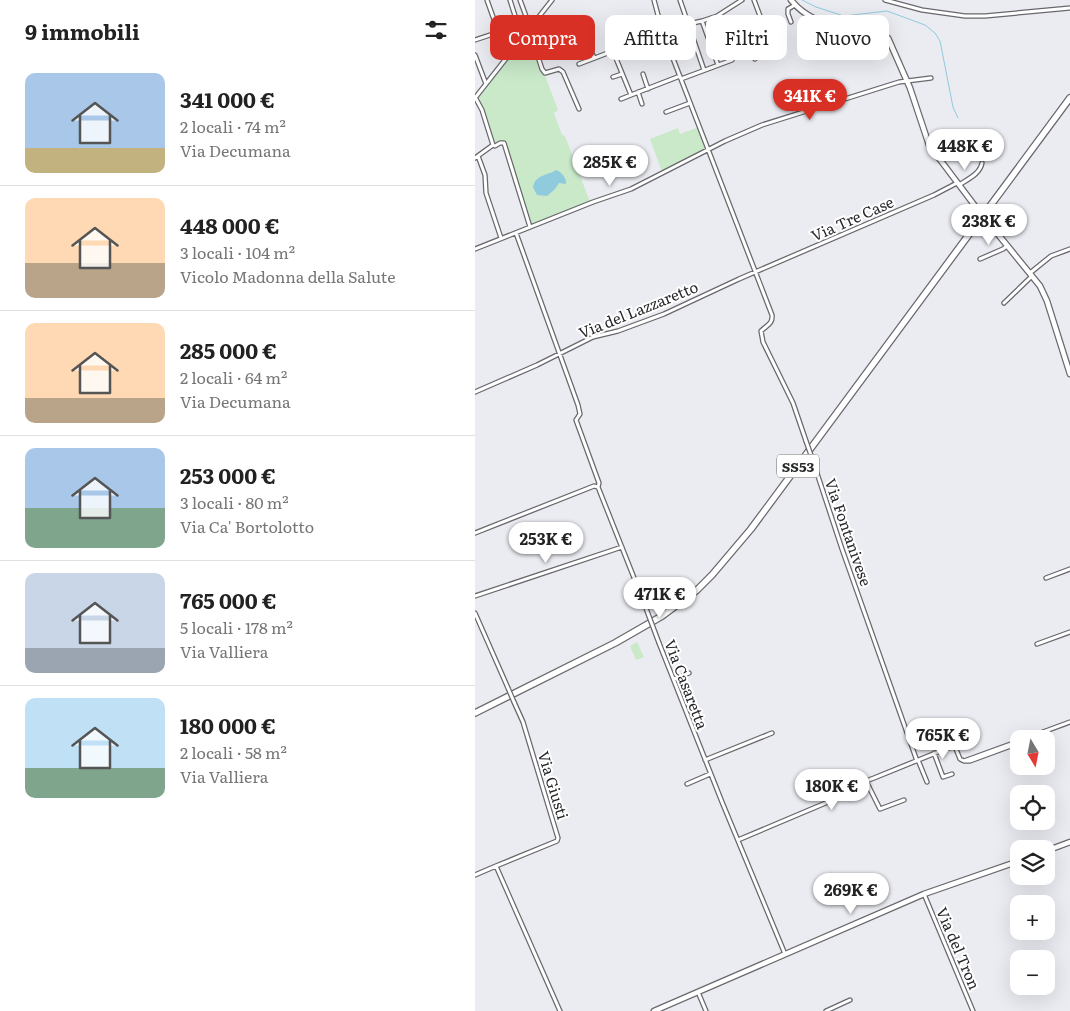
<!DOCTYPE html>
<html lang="it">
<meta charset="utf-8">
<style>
body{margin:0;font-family:Literata,serif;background:#f6f6f6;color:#222;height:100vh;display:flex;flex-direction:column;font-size:19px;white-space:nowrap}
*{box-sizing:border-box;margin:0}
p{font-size:16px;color:#767676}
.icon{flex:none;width:28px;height:28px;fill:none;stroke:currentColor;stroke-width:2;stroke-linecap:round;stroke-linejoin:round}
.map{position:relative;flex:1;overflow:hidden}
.drawer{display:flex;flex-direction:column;background:#fff;width:475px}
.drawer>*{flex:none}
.guide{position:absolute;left:15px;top:15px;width:475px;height:45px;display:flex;gap:10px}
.needle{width:32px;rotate:170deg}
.controls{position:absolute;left:535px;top:730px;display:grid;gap:10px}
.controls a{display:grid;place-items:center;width:45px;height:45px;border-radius:10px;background:#fff;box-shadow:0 5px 20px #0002;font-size:25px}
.price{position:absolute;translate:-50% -42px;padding:0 11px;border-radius:18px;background:#fff;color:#222;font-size:16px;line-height:32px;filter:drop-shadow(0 1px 2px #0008)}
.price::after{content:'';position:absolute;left:50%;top:30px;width:15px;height:11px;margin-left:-8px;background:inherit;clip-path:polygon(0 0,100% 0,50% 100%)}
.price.selected{background:#d93025;color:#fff}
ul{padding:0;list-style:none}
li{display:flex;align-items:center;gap:15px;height:125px;padding:0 25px}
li+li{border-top:1px solid #e0e0e0}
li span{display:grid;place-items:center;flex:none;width:140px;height:100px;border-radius:10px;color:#555}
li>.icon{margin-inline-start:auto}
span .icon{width:60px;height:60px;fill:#fffc;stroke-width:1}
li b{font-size:21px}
h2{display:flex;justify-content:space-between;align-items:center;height:60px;padding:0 25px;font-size:21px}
.chip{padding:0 18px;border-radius:10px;background:#fff;box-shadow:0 5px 20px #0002;font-size:18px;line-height:45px}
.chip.selected{background:#d93025;color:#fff}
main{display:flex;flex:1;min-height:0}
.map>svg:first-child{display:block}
.green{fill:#c9e9c9}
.water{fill:#90cadd}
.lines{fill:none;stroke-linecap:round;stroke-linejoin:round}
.stream{stroke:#90cadd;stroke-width:1}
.minor-casing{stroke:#68686d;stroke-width:5.5}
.major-casing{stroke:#68686d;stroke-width:7}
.highway-casing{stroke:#68686d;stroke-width:8}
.minor{stroke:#fff;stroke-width:3}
.major{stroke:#fff;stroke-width:4.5}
.highway{stroke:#fff;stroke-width:5.5}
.minor-bridge-casing{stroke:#68686d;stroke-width:5.5;stroke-linecap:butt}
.major-bridge-casing{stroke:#68686d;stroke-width:7;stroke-linecap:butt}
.minor-bridge{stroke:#fff;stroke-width:3}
.major-bridge{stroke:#fff;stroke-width:4.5}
.labels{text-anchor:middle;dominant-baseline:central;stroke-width:4;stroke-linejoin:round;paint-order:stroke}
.shield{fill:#fff;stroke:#68686a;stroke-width:1}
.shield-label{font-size:14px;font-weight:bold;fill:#27282a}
.street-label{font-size:15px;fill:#27282a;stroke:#fff}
</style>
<main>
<section class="drawer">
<h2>9 immobili<svg class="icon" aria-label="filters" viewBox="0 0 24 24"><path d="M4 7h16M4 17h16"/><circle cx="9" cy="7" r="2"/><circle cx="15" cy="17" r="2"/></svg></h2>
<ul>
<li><span style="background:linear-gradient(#a9c7e8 75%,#c2b280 0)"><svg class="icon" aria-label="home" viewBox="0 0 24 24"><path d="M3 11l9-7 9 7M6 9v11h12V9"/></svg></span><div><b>341 000 €</b><p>2 locali · 74 m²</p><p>Via Decumana</p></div></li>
<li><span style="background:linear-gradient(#ffd9b3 65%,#b9a48a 0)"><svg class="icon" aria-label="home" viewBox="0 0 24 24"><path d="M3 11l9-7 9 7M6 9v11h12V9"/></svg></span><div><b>448 000 €</b><p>3 locali · 104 m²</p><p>Vicolo Madonna della Salute</p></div></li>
<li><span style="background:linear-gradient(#ffd9b3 75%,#b9a48a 0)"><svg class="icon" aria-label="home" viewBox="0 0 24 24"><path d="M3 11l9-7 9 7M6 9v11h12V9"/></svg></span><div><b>285 000 €</b><p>2 locali · 64 m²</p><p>Via Decumana</p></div></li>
<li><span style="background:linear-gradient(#a9c7e8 60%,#7fa58c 0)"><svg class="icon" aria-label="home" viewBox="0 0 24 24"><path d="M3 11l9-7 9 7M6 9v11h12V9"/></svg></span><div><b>253 000 €</b><p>3 locali · 80 m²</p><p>Via Ca' Bortolotto</p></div></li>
<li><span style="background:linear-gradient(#c9d6e8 75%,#9aa5b1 0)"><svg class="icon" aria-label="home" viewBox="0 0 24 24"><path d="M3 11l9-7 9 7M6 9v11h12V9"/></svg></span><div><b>765 000 €</b><p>5 locali · 178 m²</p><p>Via Valliera</p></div></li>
<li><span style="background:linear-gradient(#bfe0f5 70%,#7fa58c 0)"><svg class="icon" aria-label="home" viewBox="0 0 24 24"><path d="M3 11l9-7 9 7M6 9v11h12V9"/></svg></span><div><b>180 000 €</b><p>2 locali · 58 m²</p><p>Via Valliera</p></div></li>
</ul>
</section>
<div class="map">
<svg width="595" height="1011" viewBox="0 0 595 1011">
<rect width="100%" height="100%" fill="#ebecf2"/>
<!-- green -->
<path class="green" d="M 54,33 L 83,110 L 79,113 L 87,135 L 90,136 L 115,202 L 56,225 L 31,145 L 28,140 L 19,143 L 4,98 Z
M 224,127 L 232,148 L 231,150 L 187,172 L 175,139 L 203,128 L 205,134 Z
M 162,642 L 169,657 L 161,660 L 155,646 Z"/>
<!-- water -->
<path class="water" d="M 81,170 C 87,172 92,179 91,184 L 84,183 L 80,189 L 72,196 L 62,195 L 58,187 C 61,174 72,176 81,170 Z"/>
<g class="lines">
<!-- stream -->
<path class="stream" d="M 327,0 L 341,7 L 369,16 L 412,11 L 450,25 L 460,33 L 465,41 L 478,107 L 483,118"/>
<defs>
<path id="minor" d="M 12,0 L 32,56
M 35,0 L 42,22
M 45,0 L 55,27
M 179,0 L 187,30 L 297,315 C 298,324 292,325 286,331 L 288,342 L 318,403 L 331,441
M 205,0 L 229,70
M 279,0 L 299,53
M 410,0 L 447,10 L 490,16 L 510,16 L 595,8
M 227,21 L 243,65
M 316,22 L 313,14 L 313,9 L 320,5
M 54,29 L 67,69 L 70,73 L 84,69 L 88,72 L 104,109
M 109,32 L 119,58
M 0,40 L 24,32
M 161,41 L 177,35 L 182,31 L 227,21 L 242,16 L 267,0
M 138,51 L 149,46
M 0,55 L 11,84
M 280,59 L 269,28 L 287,20
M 104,64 L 138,51 L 156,95 L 205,76
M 168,74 L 173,89
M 138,77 L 147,74
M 206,79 L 257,60 L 242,16
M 163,92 L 167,104
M 0,97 L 7,110 L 18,145 L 20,146 L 25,143 L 29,143 L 55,227
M 0,98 L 77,0
M 146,99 L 156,95
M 191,112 L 215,103
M 3,156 L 10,175 L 11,193 L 26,238
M 0,158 L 18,145
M 484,185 C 493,179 505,174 507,163
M 41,233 L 103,405 L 105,414 L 101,420 L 124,483 L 123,487
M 0,249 L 118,202 L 156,189 L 250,141 L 287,125 L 424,82 L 456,78
M 505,259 L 528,249 L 532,246
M 555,273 L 576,256 L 595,249
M 529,303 L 557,276
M 0,392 L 62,365 L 118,337 L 143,331 L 189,314 L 264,279 L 459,195 L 482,183
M 337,458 L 367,549 L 442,761
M 0,533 L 119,486 L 123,487 L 169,603
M 571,578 L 595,569
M 0,596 L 147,547
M 0,613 L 33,688
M 184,643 L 247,802 L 310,954
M 562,644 L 595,632
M 199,679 L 214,673
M 39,702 L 48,722 L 83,838 L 82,841 L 21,866 L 85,1011
M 549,739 L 595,722
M 459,753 L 468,777 L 477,774
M 230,760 L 297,733
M 443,760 L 452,782
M 489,761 L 544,741
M 490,761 L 495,761 L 544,743
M 391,781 L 405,809 L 429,800
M 212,784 L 235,774
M 263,840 L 379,791 L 391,781 L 399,778 L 473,748 L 478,747 L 481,749 L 485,759 L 489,761
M 0,875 L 21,866
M 449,894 L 498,1011
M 223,992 L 231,1011
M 351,1011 L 375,1000"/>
<path id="major" d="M 316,0 C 329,17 354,27 375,29 C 388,31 402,30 413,38 L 435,88 L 454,145 L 503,210
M 513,222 L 565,286 L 572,301 L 595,374
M 571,851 L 595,842
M 179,1011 L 449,894 L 544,861"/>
<path id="highway" d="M 0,713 L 140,643 L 187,616 L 222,590 L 237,575 L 276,529 L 595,98"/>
</defs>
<!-- minor casing -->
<use href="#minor" class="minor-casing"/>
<!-- major casing -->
<use href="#major" class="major-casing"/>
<!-- highway casing -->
<use href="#highway" class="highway-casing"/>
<!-- minor -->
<use href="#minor" class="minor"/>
<!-- major -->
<use href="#major" class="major"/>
<!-- highway -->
<use href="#highway" class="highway"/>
<defs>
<path id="minor-bridge" d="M 331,441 L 337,458
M 169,603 L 184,643
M 33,688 L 39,702"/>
<path id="major-bridge" d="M 503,210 L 513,222"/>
</defs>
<!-- minor-bridge casing -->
<use href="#minor-bridge" class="minor-bridge-casing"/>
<!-- major-bridge casing -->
<use href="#major-bridge" class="major-bridge-casing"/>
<!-- minor-bridge -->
<use href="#minor-bridge" class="minor-bridge"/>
<!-- major-bridge -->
<use href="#major-bridge" class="major-bridge"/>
</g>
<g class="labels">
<!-- shield labels -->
<rect class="shield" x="302" y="454.5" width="42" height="23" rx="4"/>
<g class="shield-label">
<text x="323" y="466">SS53</text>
</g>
<!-- street labels -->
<g class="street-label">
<text transform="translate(377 218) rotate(-24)">Via Tre Case</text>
<text transform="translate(163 309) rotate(-22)">Via del Lazzaretto</text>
<text transform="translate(374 532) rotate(71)">Via Fontanivese</text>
<text transform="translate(212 684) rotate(69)">Via Casaretta</text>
<text transform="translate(79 785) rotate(73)">Via Giusti</text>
<text transform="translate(484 948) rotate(67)">Via del Tron</text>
</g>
</g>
</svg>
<div class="controls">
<a><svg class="needle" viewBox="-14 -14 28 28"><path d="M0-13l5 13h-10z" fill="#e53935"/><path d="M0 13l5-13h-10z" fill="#767676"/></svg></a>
<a><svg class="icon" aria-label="locate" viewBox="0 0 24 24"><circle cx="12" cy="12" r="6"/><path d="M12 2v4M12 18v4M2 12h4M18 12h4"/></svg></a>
<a><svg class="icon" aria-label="layers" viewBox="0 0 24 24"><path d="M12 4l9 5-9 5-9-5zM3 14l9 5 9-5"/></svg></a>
<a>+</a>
<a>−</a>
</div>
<b class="price selected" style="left:335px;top:121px">341K €</b>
<b class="price" style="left:490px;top:171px">448K €</b>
<b class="price" style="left:135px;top:187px">285K €</b>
<b class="price" style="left:514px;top:246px">238K €</b>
<b class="price" style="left:71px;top:564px">253K €</b>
<b class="price" style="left:185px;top:619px">471K €</b>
<b class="price" style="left:468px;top:760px">765K €</b>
<b class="price" style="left:357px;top:811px">180K €</b>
<b class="price" style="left:376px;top:915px">269K €</b>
<div class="guide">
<a class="chip selected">Compra</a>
<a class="chip">Affitta</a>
<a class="chip">Filtri</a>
<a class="chip">Nuovo</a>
</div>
</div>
</main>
